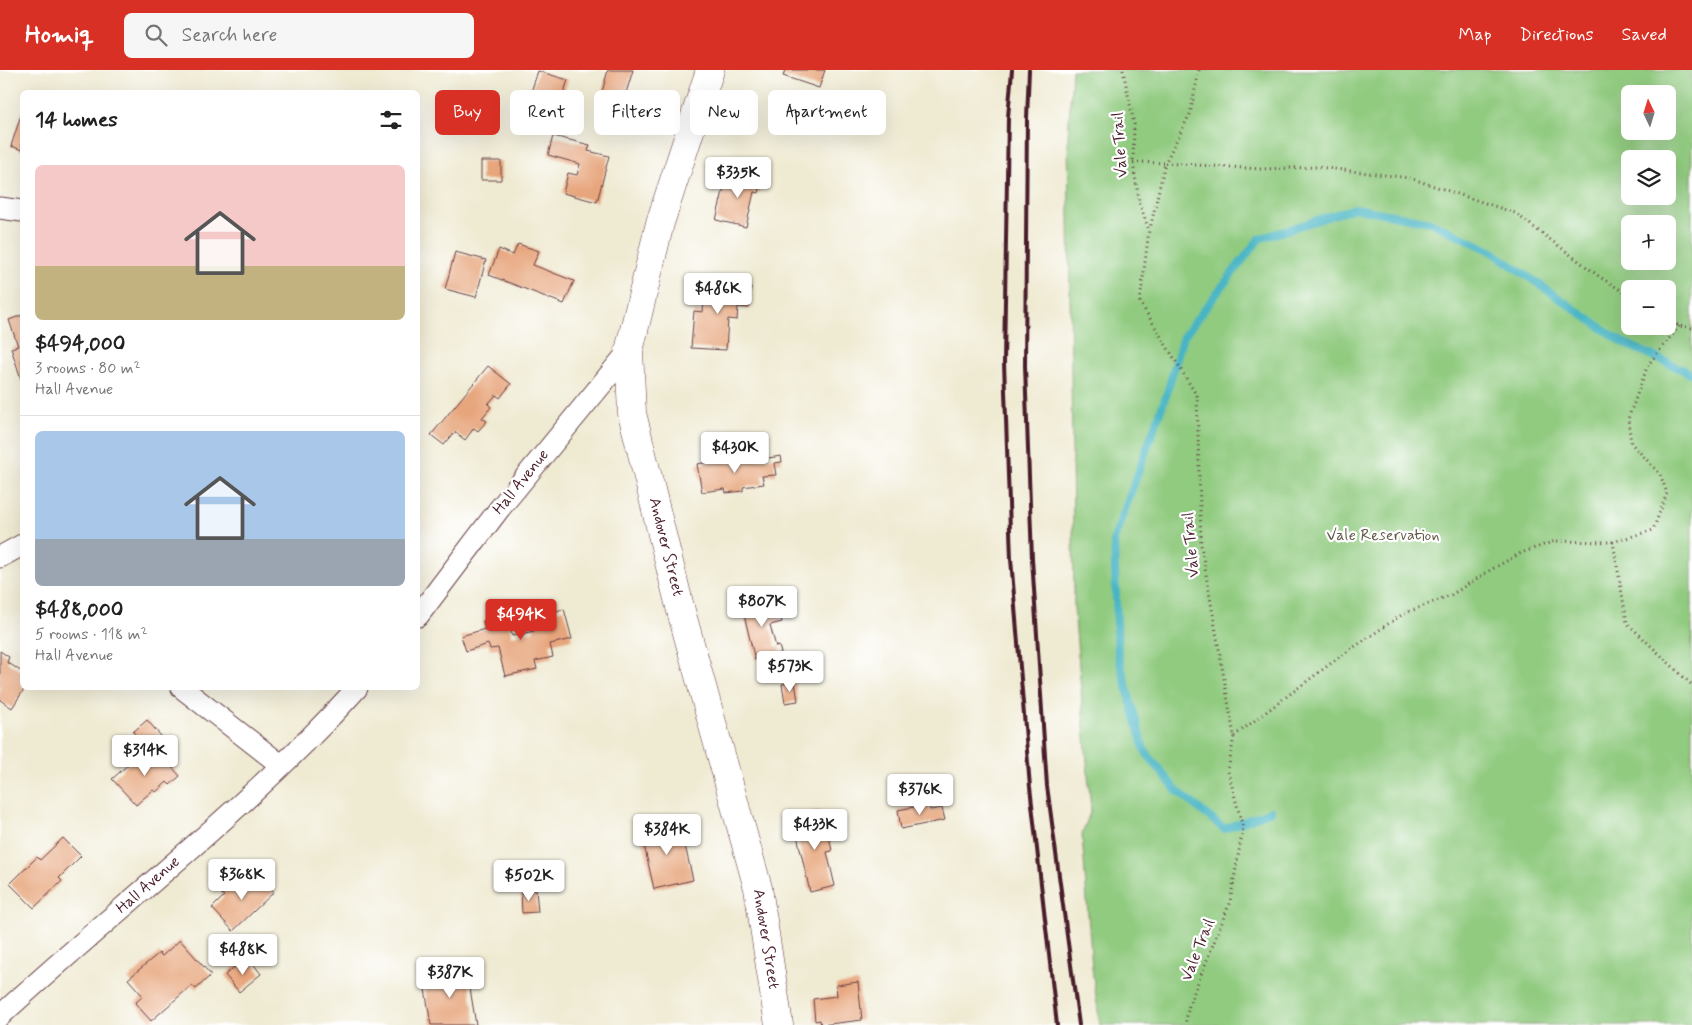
<!DOCTYPE html>
<meta charset="utf-8">
<style>
body{margin:0;font-family:Mynerve,sans-serif;background:#f6f6f6;color:#222;height:100vh;display:flex;flex-direction:column;font-size:19px;white-space:nowrap}
*{box-sizing:border-box;margin:0}
p{font-size:16px;color:#767676}
.icon{flex:none;width:28px;height:28px;fill:none;stroke:currentColor;stroke-width:2;stroke-linecap:round;stroke-linejoin:round}
.map{position:relative;flex:1;overflow:hidden}
.panel{position:absolute;left:20px;top:20px;width:400px;height:600px;display:flex;flex-direction:column;background:#fff;border-radius:8px;box-shadow:0 5px 20px #0002}
.panel>*{flex:none}
.top-card{position:absolute;left:435px;top:20px;width:475px;height:45px;display:flex;gap:10px}
.needle{width:32px;rotate:356deg}
.controls{position:absolute;left:1621px;top:15px;display:grid;gap:10px}
.controls a{display:grid;place-items:center;width:55px;height:55px;border-radius:8px;background:#fff;box-shadow:0 5px 20px #0002;font-size:25px}
.price{position:absolute;translate:-50% -42px;padding:0 11px;border-radius:5px;background:#fff;color:#222;font-size:16px;line-height:32px;filter:drop-shadow(0 1px 2px #0008)}
.price::after{content:'';position:absolute;left:50%;top:30px;width:15px;height:11px;margin-left:-8px;background:inherit;clip-path:polygon(0 0,100% 0,50% 100%)}
.price.current{background:#d93025;color:#fff}
ul{padding:0;list-style:none}
li{display:grid;align-content:center;gap:10px;height:265px;padding:0 15px}
li+li{border-top:1px solid #e0e0e0}
li span{display:grid;place-items:center;height:155px;border-radius:8px;color:#555}
li>.icon{margin-inline-start:auto}
span .icon{width:90px;height:90px;fill:#fffc;stroke-width:1}
li b{font-size:21px}
h2{display:flex;justify-content:space-between;align-items:center;height:60px;padding:0 15px;font-size:21px}
.pill{padding:0 18px;border-radius:8px;background:#fff;box-shadow:0 5px 20px #0002;font-size:18px;line-height:45px}
.pill.current{background:#d93025;color:#fff}
header{display:flex;align-items:center;gap:30px;box-sizing:border-box;height:70px;padding:0 25px;background:#d93025;color:#fff}
header strong{font-size:24px}
nav{display:flex;gap:28px;margin-inline-start:auto;font-size:18px}
.search{width:350px;height:45px;background:#f6f6f6;display:flex;align-items:center;gap:12px;box-sizing:border-box;padding:0 18px;border-radius:8px;color:#767676;font-size:19px}
.map>svg:first-child{display:block}
.green{fill:#91cb80;stroke:#6e7556;fill-rule:evenodd}
.lines{fill:none;stroke-linecap:round;stroke-linejoin:round}
.stream{stroke:#48b5c4;stroke-width:8}
.building{fill:#e7a57b}
.street-casing{stroke:#633d44;stroke-width:23}
.secondary-casing{stroke:#633d44;stroke-width:29}
.path{stroke:#633d44;stroke-width:3;stroke-dasharray:1 4;stroke-linecap:butt}
.street{stroke:#fff;stroke-width:21}
.secondary{stroke:#fff;stroke-width:28}
.rail{stroke:#4a1f2b;stroke-width:4}
.labels{text-anchor:middle;dominant-baseline:central;stroke-width:4.5;stroke-linejoin:round;paint-order:stroke}
.street-label{font-size:16px;fill:#4a1f2b;stroke:#fff}
.park-label{font-size:16px;fill:#635b49;stroke:#fff}
</style>
<header>
<strong>Homiq</strong>
<div class="search"><svg class="icon" aria-label="search" viewBox="0 0 24 24"><circle cx="10" cy="10" r="6"/><path d="M15 15l6 6"/></svg>Search here</div>
<nav><a>Map</a><a>Directions</a><a>Saved</a></nav>
</header>
<div class="map">
<svg width="1692" height="955" viewBox="0 0 1692 955">
<rect width="100%" height="100%" fill="#fff"/>
<filter id="ink" filterUnits="userSpaceOnUse"><feTurbulence type="fractalNoise" baseFrequency=".02" numOctaves="2"/><feDisplacementMap in="SourceGraphic" scale="10" xChannelSelector="R" yChannelSelector="G"/><feConvolveMatrix kernelMatrix="1 2 1 2 8 2 1 2 1" color-interpolation-filters="sRGB"/></filter>
<filter id="wash" filterUnits="userSpaceOnUse"><feTurbulence type="fractalNoise" baseFrequency=".0096" numOctaves="4" result="noise"/><feDisplacementMap in="SourceGraphic" scale="20" xChannelSelector="R" yChannelSelector="G"/><feGaussianBlur stdDeviation="1.12" result="paint"/><feColorMatrix in="noise" values="0 0 0 0 0 0 0 0 0 0 0 0 0 0 0 0 0 1.4 0 .05"/><feComposite in="paint" operator="in"/></filter>
<g filter="url(#wash)">
<rect width="100%" height="100%" fill="#efead2"/>
<!-- green -->
<path class="green" d="M 1072,0 L 1692,0 L 1692,955 L 1100,955 L 1092,898 L 1082,764 L 1091,740 L 1074,537 L 1068,67 ZM 1630,24 L 1668,24 L 1668,61 L 1630,61 ZM 1630,89 L 1668,89 L 1668,126 L 1630,126 ZM 1630,154 L 1668,154 L 1668,191 L 1630,191 ZM 1630,219 L 1668,219 L 1668,256 L 1630,256 Z"/>
<g class="lines">
<!-- stream -->
<path class="stream" d="M 1271,741 L 1224,759 L 1176,720 L 1144,680 L 1118,585 L 1114,469 L 1167,323 L 1183,267 L 1259,169 L 1355,138 L 1430,152 L 1491,181 L 1622,272 L 1692,304"/>
</g>
<g id="blocks">
<!-- building -->
<path class="building" d="M 608,0 L 633,0 L 622,36 L 600,29 Z
M 785,0 L 825,0 L 819,18 L 783,6 Z
M 538,1 L 568,10 L 558,40 L 528,31 Z
M 22,42 L 22,80 L 11,76 Z
M 553,66 L 590,75 L 588,81 L 609,86 L 597,132 L 563,123 L 568,103 L 577,105 L 580,94 L 548,85 Z
M 481,91 L 501,91 L 501,110 L 481,110 Z
M 737,101 L 762,108 L 759,123 L 754,122 L 746,157 L 716,150 L 725,113 L 734,116 Z
M 518,174 L 539,181 L 533,195 L 574,211 L 564,234 L 489,205 L 499,179 L 513,185 Z
M 455,182 L 486,190 L 476,227 L 445,219 Z
M 705,213 L 751,217 L 749,238 L 738,237 L 737,250 L 728,249 L 726,280 L 691,278 L 694,241 L 703,242 Z
M 22,245 L 22,312 L 11,278 L 18,276 L 9,250 Z
M 488,296 L 511,314 L 500,328 L 496,325 L 488,334 L 491,337 L 482,348 L 487,351 L 478,361 L 474,358 L 465,370 L 455,362 L 444,375 L 431,365 Z
M 781,386 L 782,392 L 774,393 L 776,405 L 762,406 L 764,414 L 743,417 L 743,421 L 726,423 L 725,419 L 702,422 L 697,394 L 736,388 L 737,393 Z
M 776,529 L 782,552 L 770,555 L 776,577 L 779,576 L 781,583 L 755,590 L 742,537 Z
M 564,539 L 572,569 L 550,574 L 553,587 L 535,591 L 537,599 L 505,606 L 498,578 L 490,579 L 488,574 L 466,581 L 461,566 L 485,559 L 483,551 L 507,545 L 512,566 L 534,561 L 531,547 Z
M 0,581 L 9,587 L 7,592 L 22,602 L 22,618 L 25,618 L 12,638 L 0,630 Z
M 795,612 L 798,631 L 785,633 L 782,614 Z
M 147,650 L 161,666 L 148,678 L 133,662 Z
M 140,684 L 149,695 L 160,684 L 180,706 L 170,715 L 167,712 L 156,722 L 153,720 L 136,735 L 112,709 Z
M 929,734 L 930,740 L 942,738 L 945,750 L 901,759 L 898,740 Z
M 819,741 L 825,767 L 829,766 L 832,781 L 827,782 L 835,816 L 810,822 L 793,748 Z
M 680,754 L 693,810 L 654,819 L 641,762 Z
M 63,768 L 81,786 L 59,808 L 62,811 L 34,838 L 10,814 L 37,787 L 40,790 Z
M 257,804 L 274,822 L 233,861 L 212,838 L 224,826 L 221,823 L 228,816 L 231,820 L 242,810 L 245,814 Z
M 536,820 L 538,842 L 522,843 L 521,821 Z
M 180,870 L 211,905 L 196,919 L 192,915 L 151,951 L 135,933 L 143,926 L 128,909 L 159,883 L 162,886 Z
M 251,891 L 261,904 L 239,922 L 225,905 L 238,894 L 242,898 Z
M 467,900 L 476,955 L 431,955 L 423,907 Z
M 858,912 L 862,950 L 821,955 L 820,950 L 815,951 L 813,929 L 837,926 L 836,915 Z"/>
</g>
</g>
<g filter="url(#ink)">
<use href="#blocks" fill-opacity="0" stroke="#633d44" stroke-width="1"/>
<g class="lines">
<defs>
<path id="street" d="M 0,138 L 22,141
M 0,487 L 22,475
M 418,546 L 500,438 L 629,281
M 182,618 L 281,695
M 0,946 C 119,836 249,738 357,618"/>
<path id="secondary" d="M 710,0 L 660,153 L 629,281 L 632,343 L 681,541 L 758,818 L 779,955"/>
</defs>
<!-- street casing -->
<use href="#street" class="street-casing"/>
<!-- secondary casing -->
<use href="#secondary" class="secondary-casing"/>
<!-- path -->
<path class="path" d="M 1123,0 L 1134,54 L 1133,92 L 1139,132 L 1149,160 L 1140,232 L 1197,326 L 1201,475 L 1234,666 L 1228,701 L 1243,758 L 1230,832 L 1189,935 L 1185,955
M 1199,0 L 1190,44 L 1165,93 L 1261,99 L 1318,97 L 1410,108 L 1515,143 L 1600,207 L 1630,226
M 1133,92 L 1165,93 L 1150,159
M 1668,249 L 1679,256 L 1692,258
M 1679,256 L 1648,295 L 1628,349 L 1631,373 L 1660,404 L 1667,423 L 1653,460 L 1613,472 L 1627,553 L 1692,615
M 1234,666 L 1338,588 L 1403,544 L 1451,525 L 1492,499 L 1521,483 L 1555,471 L 1613,472"/>
<!-- street -->
<use href="#street" class="street"/>
<!-- secondary -->
<use href="#secondary" class="secondary"/>
<!-- rail -->
<path class="rail" d="M 1012,0 L 1008,47 L 1004,293 L 1011,489 L 1030,717 L 1057,955
M 1029,0 L 1027,48 L 1025,296 L 1032,489 L 1047,716 L 1079,955"/>
</g>
</g>
<g class="labels">
<!-- street labels -->
<g class="street-label">
<text transform="translate(1120 75) rotate(-94)">Vale Trail</text>
<text transform="translate(521 412) rotate(-51)">Hall Avenue</text>
<text transform="translate(1191 475) rotate(-95)">Vale Trail</text>
<text transform="translate(666 477) rotate(76)">Andover Street</text>
<text transform="translate(148 815) rotate(-41)">Hall Avenue</text>
<text transform="translate(766 869) rotate(81)">Andover Street</text>
<text transform="translate(1198 880) rotate(-68)">Vale Trail</text>
</g>
<!-- park labels -->
<g class="park-label">
<text x="1383" y="465">Vale Reservation</text>
</g>
</g>
</svg>
<div class="controls">
<a><svg class="needle" viewBox="-14 -14 28 28"><path d="M0-13l5 13h-10z" fill="#e53935"/><path d="M0 13l5-13h-10z" fill="#767676"/></svg></a>
<a><svg class="icon" aria-label="layers" viewBox="0 0 24 24"><path d="M12 4l9 5-9 5-9-5zM3 14l9 5 9-5"/></svg></a>
<a>+</a>
<a>−</a>
</div>
<b class="price" style="left:738px;top:129px">$335K</b>
<b class="price" style="left:718px;top:245px">$486K</b>
<b class="price" style="left:735px;top:404px">$430K</b>
<b class="price" style="left:762px;top:558px">$807K</b>
<b class="price current" style="left:521px;top:571px">$494K</b>
<b class="price" style="left:790px;top:623px">$573K</b>
<b class="price" style="left:145px;top:707px">$314K</b>
<b class="price" style="left:920px;top:746px">$376K</b>
<b class="price" style="left:815px;top:781px">$433K</b>
<b class="price" style="left:667px;top:786px">$384K</b>
<b class="price" style="left:242px;top:831px">$368K</b>
<b class="price" style="left:529px;top:832px">$502K</b>
<b class="price" style="left:243px;top:906px">$488K</b>
<b class="price" style="left:450px;top:929px">$387K</b>
<div class="top-card">
<a class="pill current">Buy</a>
<a class="pill">Rent</a>
<a class="pill">Filters</a>
<a class="pill">New</a>
<a class="pill">Apartment</a>
</div>
<section class="panel">
<h2>14 homes<svg class="icon" aria-label="filters" viewBox="0 0 24 24"><path d="M4 7h16M4 17h16"/><circle cx="9" cy="7" r="2"/><circle cx="15" cy="17" r="2"/></svg></h2>
<ul>
<li><span style="background:linear-gradient(#f6c9c9 65%,#c2b280 0)"><svg class="icon" aria-label="home" viewBox="0 0 24 24"><path d="M3 11l9-7 9 7M6 9v11h12V9"/></svg></span><div><b>$494,000</b><p>3 rooms · 80 m²</p><p>Hall Avenue</p></div></li>
<li><span style="background:linear-gradient(#a9c7e8 70%,#9aa5b1 0)"><svg class="icon" aria-label="home" viewBox="0 0 24 24"><path d="M3 11l9-7 9 7M6 9v11h12V9"/></svg></span><div><b>$488,000</b><p>5 rooms · 118 m²</p><p>Hall Avenue</p></div></li>
</ul>
</section>
</div>
